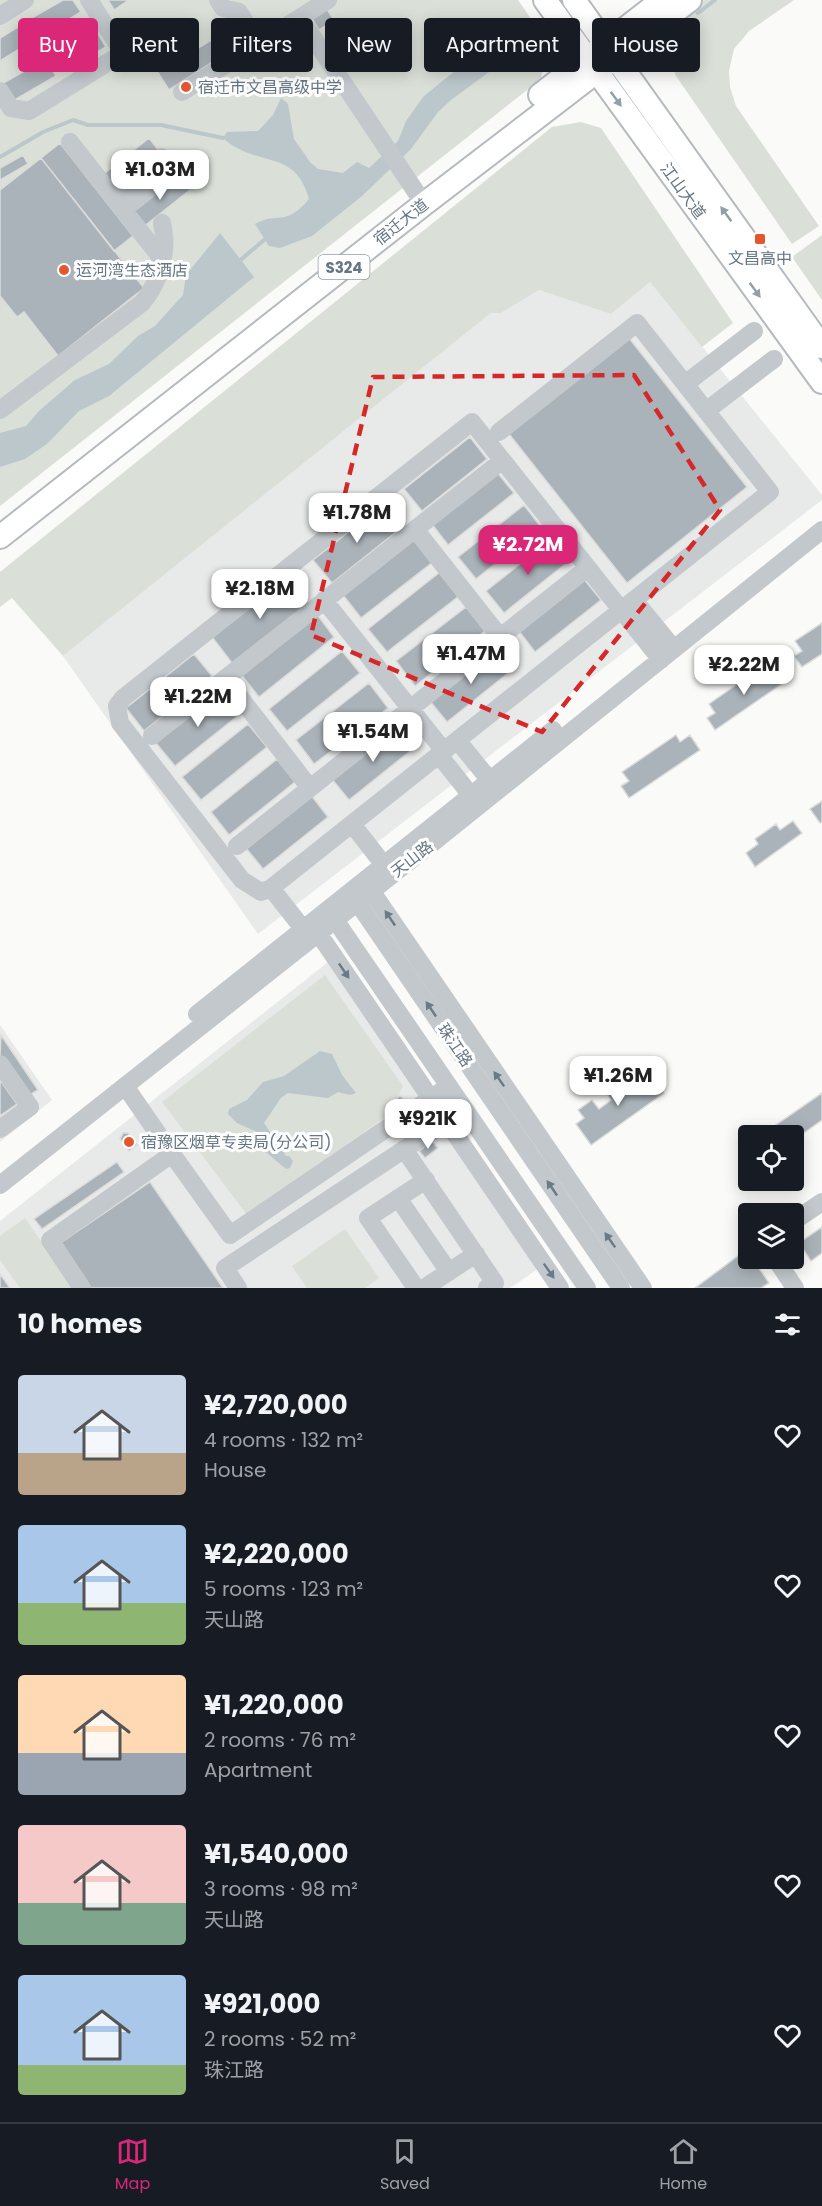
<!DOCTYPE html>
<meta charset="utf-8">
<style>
body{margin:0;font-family:Poppins,"Noto Sans SC",sans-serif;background:#242831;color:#f1f3f6;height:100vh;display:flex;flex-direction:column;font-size:22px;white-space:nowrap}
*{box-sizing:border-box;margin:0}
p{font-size:20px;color:#9ea1a6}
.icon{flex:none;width:33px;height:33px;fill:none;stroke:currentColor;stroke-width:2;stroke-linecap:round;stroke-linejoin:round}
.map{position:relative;height:1288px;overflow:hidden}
.side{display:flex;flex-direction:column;background:#171b24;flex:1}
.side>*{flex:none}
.top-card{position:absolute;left:18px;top:18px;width:786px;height:54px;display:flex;gap:12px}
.fabs{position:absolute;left:738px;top:1125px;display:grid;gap:12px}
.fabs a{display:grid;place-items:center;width:66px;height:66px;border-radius:6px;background:#171b24;box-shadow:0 3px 15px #0003;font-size:30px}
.price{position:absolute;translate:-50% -51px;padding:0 14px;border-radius:12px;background:#fff;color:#222;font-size:20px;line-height:39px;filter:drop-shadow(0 2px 3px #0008)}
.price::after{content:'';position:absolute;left:50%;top:36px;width:18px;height:14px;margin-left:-9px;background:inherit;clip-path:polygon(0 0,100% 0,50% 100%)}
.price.selected{background:#db2777;color:#fff}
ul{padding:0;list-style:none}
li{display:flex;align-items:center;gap:18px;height:150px;padding:0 18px}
li span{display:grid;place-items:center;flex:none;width:168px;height:120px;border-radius:6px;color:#555}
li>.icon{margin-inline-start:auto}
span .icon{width:72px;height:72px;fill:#fffc;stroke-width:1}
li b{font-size:26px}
h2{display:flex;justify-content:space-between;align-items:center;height:72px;padding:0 18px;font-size:26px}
.pill{padding:0 21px;border-radius:6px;background:#171b24;box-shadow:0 3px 15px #0003;font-size:21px;line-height:54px}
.pill.selected{background:#db2777;color:#fff}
.dock{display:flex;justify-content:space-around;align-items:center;height:84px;border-top:2px solid #363941;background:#171b24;font-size:16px;color:#9ea1a6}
.dock a{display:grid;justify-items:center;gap:3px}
.dock .selected{color:#db2777}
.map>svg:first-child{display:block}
.built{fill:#e8e9e9}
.green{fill:#dadfd7}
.water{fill:#bbc7cb}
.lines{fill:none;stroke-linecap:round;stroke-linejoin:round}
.stream{stroke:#bbc7cb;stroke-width:4}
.building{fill:#aab3b9;stroke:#dcdcda;stroke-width:1.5}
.major-casing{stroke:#b5babe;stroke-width:26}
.minor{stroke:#c3c8cc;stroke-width:18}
.major{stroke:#fff;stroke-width:22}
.oneway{fill:#939fa8}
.oneway2{fill:#6a7a87}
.marked{fill:none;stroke:#d62828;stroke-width:4.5;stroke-dasharray:12 8;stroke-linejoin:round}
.poi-dot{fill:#e4572e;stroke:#fff;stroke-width:2}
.labels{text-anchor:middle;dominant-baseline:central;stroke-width:6;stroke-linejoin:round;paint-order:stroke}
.shield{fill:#fff;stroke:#939fa8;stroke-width:1.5}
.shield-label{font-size:15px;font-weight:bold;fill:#657683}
.poi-label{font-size:16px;fill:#657683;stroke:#fff;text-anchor:start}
.street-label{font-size:16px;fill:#657683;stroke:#fff}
</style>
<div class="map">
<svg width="822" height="1288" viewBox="0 0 822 1288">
<rect width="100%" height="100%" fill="#fafaf8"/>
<!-- built -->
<path class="built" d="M 650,282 L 822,495 L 822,500 L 258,934 L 63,656 L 491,313 L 501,313 L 539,290 L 611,314 Z
M 332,959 L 539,1268 L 510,1288 L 0,1288 L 0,1221 Z
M 0,1025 L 52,1100 L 0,1142 Z"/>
<!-- green -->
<path class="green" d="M 0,0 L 518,0 C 539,30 547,41 541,79 L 0,506 Z
M 704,0 L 794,0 L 749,31 L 734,49 L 729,71 L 730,87 L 736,106 L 819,226 L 792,244 L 676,76 C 661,41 676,21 704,0 Z
M 581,122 L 601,128 L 733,323 L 702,347 L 650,282 L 611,314 L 539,290 L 501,313 L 491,313 L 63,656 L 12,598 L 0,607 L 0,572 L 552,127 Z
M 822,235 L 822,300 L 792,257 Z
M 325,975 L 403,1086 L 391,1113 L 247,1215 L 162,1102 Z
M 25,1218 L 73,1288 L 20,1288 L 0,1260 L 0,1236 Z
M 345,1229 L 379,1278 L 365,1288 L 307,1288 L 292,1266 Z"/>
<!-- water -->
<path class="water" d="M 488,48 L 499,54 L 501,59 L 496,67 L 451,100 L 438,112 L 411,149 L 362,196 L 312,236 L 280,248 L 269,246 L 255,224 C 277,211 285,228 309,199 C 295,147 257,169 223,138 L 227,132 L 258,131 L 273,115 L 281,98 L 288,104 L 294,139 L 310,162 L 318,169 L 343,173 L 357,162 L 369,168 L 398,141 L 406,121 L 424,96 L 481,50 Z
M 220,233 L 254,277 L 109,396 L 79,411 L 47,444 L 25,459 L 0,467 L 0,433 L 26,426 L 40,410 L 75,380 L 109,364 L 138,336 L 155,326 L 183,295 L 186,275 Z
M 320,1051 L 332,1054 L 342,1075 L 356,1093 L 350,1095 L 338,1092 L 328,1098 L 288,1093 L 281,1098 L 264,1123 L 286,1156 L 289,1156 L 293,1161 L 290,1168 L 286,1169 L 261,1148 L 257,1132 L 237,1123 L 228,1114 L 229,1109 L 247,1100 L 263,1082 L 284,1076 Z"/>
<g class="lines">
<!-- stream -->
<path class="stream" d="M 698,13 L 715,0
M 0,157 L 43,132 L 73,120 L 88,125 L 161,125 L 223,138
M 237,263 L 264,240"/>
</g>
<!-- building -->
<path class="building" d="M 63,0 L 73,0 L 81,12 L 38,38 L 28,20 Z
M 108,0 L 129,0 L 114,10 Z
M 327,9 L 334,20 L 319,30 L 312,19 Z
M 139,17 L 170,66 L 233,26 L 244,42 L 169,90 L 157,71 L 154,73 L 124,26 Z
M 21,25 L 31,42 L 0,61 L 0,38 Z
M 96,30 L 106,47 L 63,72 L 53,54 Z
M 280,41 L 283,47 L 274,52 L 271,47 Z
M 46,59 L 56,76 L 13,101 L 3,83 Z
M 149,138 L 161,153 L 113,191 L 101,176 Z
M 60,143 L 133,236 L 114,251 L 41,158 Z
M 23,155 L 28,164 L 0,180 L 0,168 Z
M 41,158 L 144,288 L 58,356 L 24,312 L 17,317 L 0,296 L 0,190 Z
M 178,175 L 190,190 L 142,228 L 130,212 Z
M 629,338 L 747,487 L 627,583 L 509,434 Z
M 470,437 L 487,459 L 422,511 L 404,489 Z
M 496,471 L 514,493 L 448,545 L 431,523 Z
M 383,505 L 401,528 L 332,583 L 313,560 Z
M 524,505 L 541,527 L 476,579 L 458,557 Z
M 414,538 L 433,562 L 361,618 L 343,595 Z
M 552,539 L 569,561 L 504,613 L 486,591 Z
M 440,572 L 459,596 L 387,652 L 368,629 Z
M 288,578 L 308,604 L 232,663 L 212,637 Z
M 583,578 L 601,600 L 535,652 L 518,630 Z
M 466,607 L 485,631 L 415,686 L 396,661 Z
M 316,613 L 334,637 L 259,697 L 240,673 Z
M 822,623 L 822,654 L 802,667 L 794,656 L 802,651 L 795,641 Z
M 495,648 L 512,670 L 447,722 L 429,700 Z
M 342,651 L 360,673 L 287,731 L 269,709 Z
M 194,654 L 212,676 L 144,731 L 126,708 Z
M 762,667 L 767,673 L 776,667 L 786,681 L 715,730 L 707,718 L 715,713 L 709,704 Z
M 369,683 L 388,708 L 314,764 L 296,740 Z
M 220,689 L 240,714 L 175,766 L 155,742 Z
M 248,724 L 267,747 L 201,800 L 182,777 Z
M 397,726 L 414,748 L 349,800 L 331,778 Z
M 676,735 L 680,742 L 690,735 L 700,750 L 629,798 L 621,786 L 629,781 L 622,772 Z
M 277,759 L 295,782 L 229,835 L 211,812 Z
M 311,795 L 328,817 L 263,869 L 245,847 Z
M 822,801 L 822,822 L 820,823 L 810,809 Z
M 793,821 L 802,833 L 755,867 L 746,853 L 758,844 L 755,839 L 776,824 L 780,830 Z
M 1,1035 L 38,1090 L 28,1096 L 0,1055 Z
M 636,1071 L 642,1080 L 651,1074 L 664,1093 L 591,1145 L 576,1124 L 584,1118 L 578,1110 L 592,1100 L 599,1109 L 611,1100 L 607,1093 L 616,1086 L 621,1092 L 630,1086 L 625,1079 Z
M 0,1080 L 17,1104 L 0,1116 Z
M 822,1093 L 822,1120 L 794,1140 L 794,1136 L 760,1136 Z
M 400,1096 L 407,1102 L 394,1112 L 388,1105 Z
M 123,1133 L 128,1133 L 137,1145 L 129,1151 L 120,1139 Z
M 432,1141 L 438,1148 L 425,1158 L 419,1151 Z
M 117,1162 L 124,1172 L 42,1229 L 34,1219 Z
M 150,1182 L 223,1288 L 89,1288 L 59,1244 Z
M 822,1227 L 822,1253 L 811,1261 L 799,1243 Z
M 746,1250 L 748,1258 L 752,1258 L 769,1283 L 761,1288 L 695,1288 Z
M 0,1274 L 10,1288 L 0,1288 Z"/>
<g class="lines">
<defs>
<path id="major" d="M 545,0 L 822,382
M 574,0 L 822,347
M 540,95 L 662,0
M 0,537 L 424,204 L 690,0"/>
</defs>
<!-- major casing -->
<use href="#major" class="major-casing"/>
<!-- minor -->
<path class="minor" d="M 218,0 L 223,8 L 239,12 L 259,44
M 0,16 L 25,0
M 300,18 L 424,204
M 0,91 L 11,108 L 29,111 L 123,53 L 89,0
M 182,92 L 328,0
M 70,142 L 162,259
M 112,196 L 161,157 L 172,171 L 123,210
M 685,384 L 754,331
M 0,410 L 142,303 C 160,282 169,250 162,223
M 706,411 L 774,359
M 415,529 L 500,637
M 324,600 L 444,751
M 634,600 L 674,649
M 225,678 L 310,788
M 152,736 L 493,468
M 457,740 L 497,789
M 439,755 L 477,803
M 352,824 L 391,874
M 237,846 L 580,574
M 366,883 L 643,1288
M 271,888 L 261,892 L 242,880 L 120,723 L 117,706 L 123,698 L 472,422 L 661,660
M 351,893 L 621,1288
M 329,911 L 587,1288
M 312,924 L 560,1288
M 311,939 L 271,888 L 770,492 L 637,323 L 499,432
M 197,1014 L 553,730
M 0,1064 L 30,1107 L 0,1129
M 125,1086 L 172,1154
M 404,1149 L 495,1283 L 487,1288
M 0,1185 L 435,841 L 822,530
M 398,1198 L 449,1272
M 794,1221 L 822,1202
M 775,1258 L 795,1288
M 82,1288 L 50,1240 L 172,1154 L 230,1235 L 449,1086
M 238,1288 L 225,1268 L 456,1115
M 416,1288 L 368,1218 L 426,1180
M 424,1288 L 476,1254"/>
<!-- major -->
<use href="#major" class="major"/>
</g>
<!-- one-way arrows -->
<defs><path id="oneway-solid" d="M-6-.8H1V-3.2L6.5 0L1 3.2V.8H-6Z" transform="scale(1.5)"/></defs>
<g class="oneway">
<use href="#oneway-solid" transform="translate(616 99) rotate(54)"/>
<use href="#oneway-solid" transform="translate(726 214) rotate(-126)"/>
<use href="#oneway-solid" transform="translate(755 290) rotate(54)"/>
</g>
<g class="oneway2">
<use href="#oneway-solid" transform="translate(390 918) rotate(-124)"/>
<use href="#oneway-solid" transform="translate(344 971) rotate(56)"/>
<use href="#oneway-solid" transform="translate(431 1009) rotate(-124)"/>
<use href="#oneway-solid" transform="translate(499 1079) rotate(-125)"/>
<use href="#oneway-solid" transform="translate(552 1188) rotate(-124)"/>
<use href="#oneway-solid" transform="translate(610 1240) rotate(-125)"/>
<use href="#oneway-solid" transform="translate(549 1271) rotate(55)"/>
</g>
<!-- marked area -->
<path class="marked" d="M 634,375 L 720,510 L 542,732 L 311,635 L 373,377 Z"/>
<!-- markers -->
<g class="poi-dot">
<circle cx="186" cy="87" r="6"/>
<rect x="754" y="233" width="12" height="12" rx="3"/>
<circle cx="64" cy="270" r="6"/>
<circle cx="129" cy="1142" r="6"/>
</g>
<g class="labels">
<!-- shield labels -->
<rect class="shield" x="318.5" y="255" width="51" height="24" rx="4.5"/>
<g class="shield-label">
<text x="344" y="267">S324</text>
</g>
<!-- poi labels -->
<g class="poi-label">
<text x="198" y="87">宿迁市文昌高级中学</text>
<text x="760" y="258" text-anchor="middle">文昌高中</text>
<text x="76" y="270">运河湾生态酒店</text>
<text x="141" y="1142">宿豫区烟草专卖局(分公司)</text>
</g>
<!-- street labels -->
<g class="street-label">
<text transform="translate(683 191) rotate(54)">江山大道</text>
<text transform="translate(401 222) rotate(-38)">宿迁大道</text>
<text transform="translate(412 859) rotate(-38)">天山路</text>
<text transform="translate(455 1045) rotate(56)">珠江路</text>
</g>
</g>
</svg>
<div class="fabs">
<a><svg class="icon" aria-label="locate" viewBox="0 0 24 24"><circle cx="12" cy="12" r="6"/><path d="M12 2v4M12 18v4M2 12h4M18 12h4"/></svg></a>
<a><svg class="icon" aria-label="layers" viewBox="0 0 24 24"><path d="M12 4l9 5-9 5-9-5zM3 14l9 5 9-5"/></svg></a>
</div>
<b class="price" style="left:160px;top:201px">¥1.03M</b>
<b class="price" style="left:357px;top:544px">¥1.78M</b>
<b class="price selected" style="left:528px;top:576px">¥2.72M</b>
<b class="price" style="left:260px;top:620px">¥2.18M</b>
<b class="price" style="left:471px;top:685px">¥1.47M</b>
<b class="price" style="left:744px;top:696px">¥2.22M</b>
<b class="price" style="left:198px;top:728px">¥1.22M</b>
<b class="price" style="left:373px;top:763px">¥1.54M</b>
<b class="price" style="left:618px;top:1107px">¥1.26M</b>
<b class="price" style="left:428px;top:1150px">¥921K</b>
<div class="top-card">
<a class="pill selected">Buy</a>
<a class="pill">Rent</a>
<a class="pill">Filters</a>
<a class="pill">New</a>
<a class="pill">Apartment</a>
<a class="pill">House</a>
</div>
</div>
<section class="side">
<h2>10 homes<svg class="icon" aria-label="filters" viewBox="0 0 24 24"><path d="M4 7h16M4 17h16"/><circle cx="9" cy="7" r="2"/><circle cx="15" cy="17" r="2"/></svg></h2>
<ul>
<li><span style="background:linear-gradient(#c9d6e8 65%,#b9a48a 0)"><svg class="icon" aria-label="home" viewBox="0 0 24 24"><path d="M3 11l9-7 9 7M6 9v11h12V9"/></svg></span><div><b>¥2,720,000</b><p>4 rooms · 132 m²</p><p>House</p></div><svg class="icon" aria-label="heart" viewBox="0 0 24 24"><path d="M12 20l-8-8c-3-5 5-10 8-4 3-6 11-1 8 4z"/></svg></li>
<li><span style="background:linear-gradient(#a9c7e8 65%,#8fb573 0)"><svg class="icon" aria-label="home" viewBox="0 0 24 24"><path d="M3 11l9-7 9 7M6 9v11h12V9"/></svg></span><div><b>¥2,220,000</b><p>5 rooms · 123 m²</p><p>天山路</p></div><svg class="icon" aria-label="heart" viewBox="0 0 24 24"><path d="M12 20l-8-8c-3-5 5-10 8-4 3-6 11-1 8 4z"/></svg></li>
<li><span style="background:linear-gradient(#ffd9b3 65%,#9aa5b1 0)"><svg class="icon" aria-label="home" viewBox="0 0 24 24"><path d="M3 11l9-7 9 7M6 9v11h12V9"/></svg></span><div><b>¥1,220,000</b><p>2 rooms · 76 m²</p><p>Apartment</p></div><svg class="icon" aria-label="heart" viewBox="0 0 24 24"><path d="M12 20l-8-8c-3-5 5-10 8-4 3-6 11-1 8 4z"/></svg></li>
<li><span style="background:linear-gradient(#f6c9c9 65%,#7fa58c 0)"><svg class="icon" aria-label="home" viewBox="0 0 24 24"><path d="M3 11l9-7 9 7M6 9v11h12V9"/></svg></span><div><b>¥1,540,000</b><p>3 rooms · 98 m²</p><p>天山路</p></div><svg class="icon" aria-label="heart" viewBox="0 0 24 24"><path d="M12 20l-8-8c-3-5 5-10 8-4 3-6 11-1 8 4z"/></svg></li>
<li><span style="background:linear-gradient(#a9c7e8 75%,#8fb573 0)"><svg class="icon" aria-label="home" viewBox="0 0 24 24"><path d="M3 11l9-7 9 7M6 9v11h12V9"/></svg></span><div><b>¥921,000</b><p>2 rooms · 52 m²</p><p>珠江路</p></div><svg class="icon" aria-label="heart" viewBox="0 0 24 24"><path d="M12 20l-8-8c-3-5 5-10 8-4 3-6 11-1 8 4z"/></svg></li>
</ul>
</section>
<nav class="dock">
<a class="selected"><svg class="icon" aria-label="map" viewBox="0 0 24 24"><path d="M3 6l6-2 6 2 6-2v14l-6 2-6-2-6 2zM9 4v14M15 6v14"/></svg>Map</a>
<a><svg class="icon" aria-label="saved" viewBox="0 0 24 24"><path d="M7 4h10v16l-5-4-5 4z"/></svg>Saved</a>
<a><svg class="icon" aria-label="home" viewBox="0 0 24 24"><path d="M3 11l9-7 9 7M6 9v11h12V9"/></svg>Home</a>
</nav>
